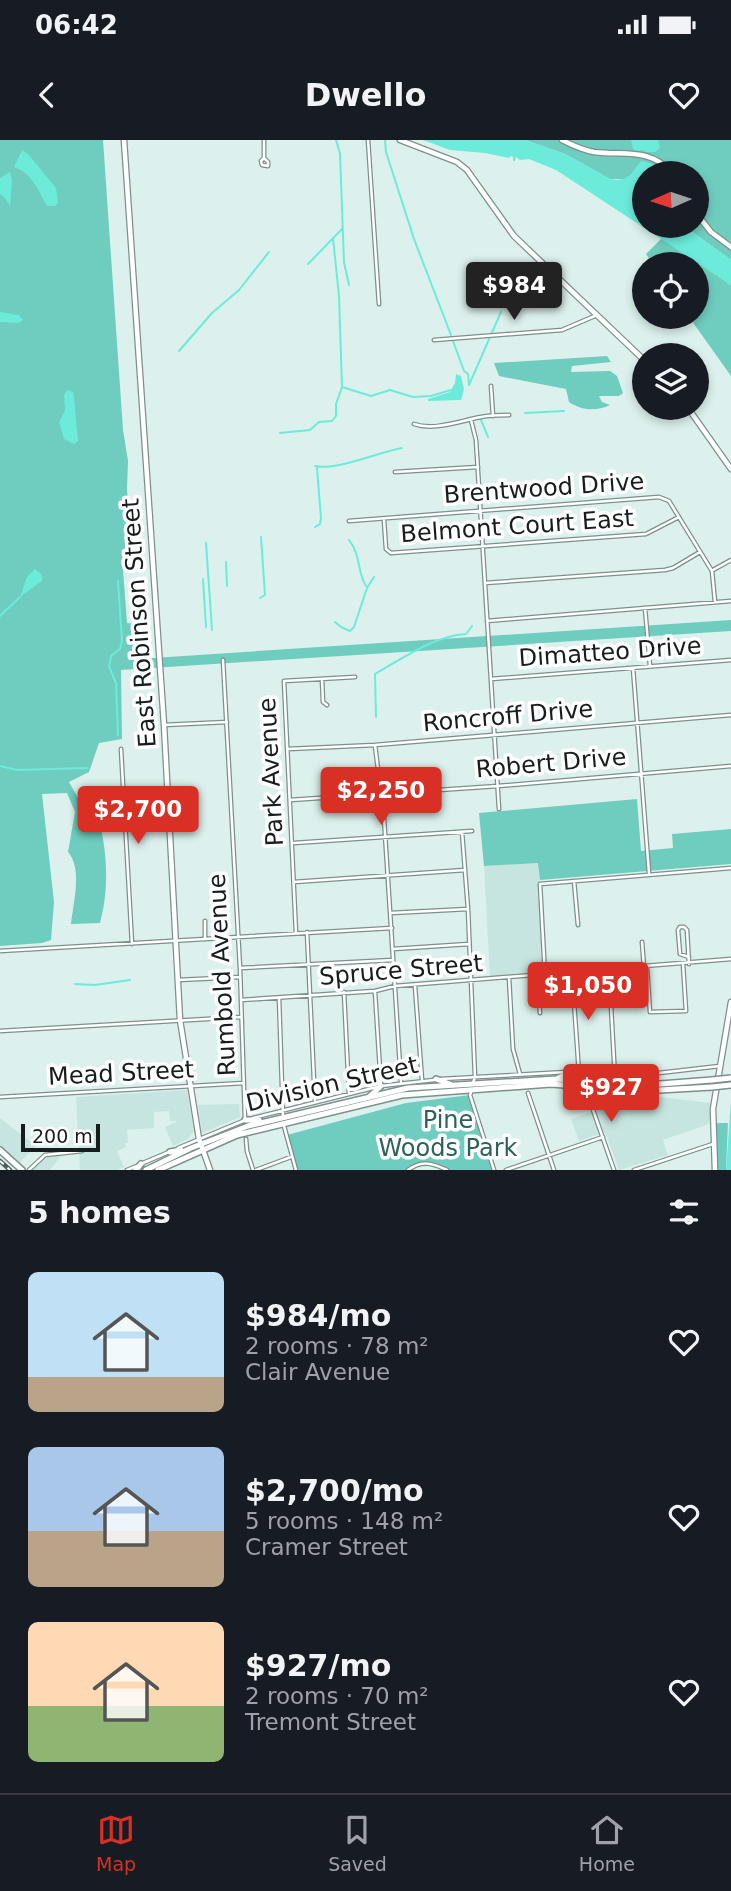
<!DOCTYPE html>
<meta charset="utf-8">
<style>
body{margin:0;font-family:"DejaVu Sans",sans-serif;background:#20242c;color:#f1f3f6;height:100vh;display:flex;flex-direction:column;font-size:26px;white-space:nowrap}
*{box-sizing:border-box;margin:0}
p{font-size:23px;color:#9ea1a6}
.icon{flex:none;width:38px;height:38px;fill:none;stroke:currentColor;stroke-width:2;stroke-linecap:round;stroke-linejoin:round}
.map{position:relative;height:1030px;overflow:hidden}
.sheet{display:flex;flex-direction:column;background:#171b24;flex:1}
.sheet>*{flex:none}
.needle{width:46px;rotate:267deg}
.buttons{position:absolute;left:632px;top:21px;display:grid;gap:14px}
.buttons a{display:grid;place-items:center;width:77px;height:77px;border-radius:50%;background:#171b24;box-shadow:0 4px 10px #0003;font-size:35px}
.scale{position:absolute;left:21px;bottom:18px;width:79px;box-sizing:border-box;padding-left:7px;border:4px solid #161d1c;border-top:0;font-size:19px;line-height:24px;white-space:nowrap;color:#161d1c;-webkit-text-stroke:5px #fff;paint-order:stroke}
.price{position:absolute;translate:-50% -60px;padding:0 16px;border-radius:7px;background:#d93025;color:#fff;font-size:23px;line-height:46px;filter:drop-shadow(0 2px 4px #0008)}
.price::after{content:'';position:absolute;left:50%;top:42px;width:21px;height:16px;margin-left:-10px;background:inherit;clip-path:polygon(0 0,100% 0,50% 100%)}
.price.current{background:#222;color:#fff}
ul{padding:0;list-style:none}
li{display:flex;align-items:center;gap:21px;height:175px;padding:0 28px}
li span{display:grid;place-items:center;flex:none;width:196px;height:140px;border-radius:10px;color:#555}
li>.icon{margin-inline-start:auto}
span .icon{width:84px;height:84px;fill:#fffc;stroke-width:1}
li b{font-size:30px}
h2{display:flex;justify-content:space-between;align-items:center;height:84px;padding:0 28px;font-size:30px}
.status{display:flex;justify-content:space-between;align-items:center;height:49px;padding:0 35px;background:#171b24;direction:ltr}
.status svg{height:19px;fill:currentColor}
header{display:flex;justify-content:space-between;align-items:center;height:91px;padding:0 28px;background:#171b24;font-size:32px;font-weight:600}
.tabs{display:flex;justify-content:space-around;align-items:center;height:98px;border-top:2px solid #363941;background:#171b24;font-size:19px;color:#9ea1a6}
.tabs a{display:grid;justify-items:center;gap:4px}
.tabs .current{color:#d93025}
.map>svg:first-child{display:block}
.built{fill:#c7e5e0}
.green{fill:#6ecdbf}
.water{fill:#6cebda}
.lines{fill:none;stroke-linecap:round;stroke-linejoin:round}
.stream{stroke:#6cebda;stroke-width:2}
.street-casing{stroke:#7d908c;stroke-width:5}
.secondary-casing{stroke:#7d908c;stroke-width:7}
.primary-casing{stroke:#7d908c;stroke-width:8}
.street{stroke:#fff;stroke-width:2.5}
.secondary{stroke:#fff;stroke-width:4.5}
.primary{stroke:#fff;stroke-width:5}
.rail-casing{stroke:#525d5b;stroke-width:4.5}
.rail{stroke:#fff;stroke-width:2;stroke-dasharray:5;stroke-linecap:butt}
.primary-bridge-casing{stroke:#7d908c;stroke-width:8;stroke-linecap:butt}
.primary-bridge{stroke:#fff;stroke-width:5}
.labels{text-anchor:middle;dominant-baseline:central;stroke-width:7;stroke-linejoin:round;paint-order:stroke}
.street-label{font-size:24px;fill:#161d1c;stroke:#fff}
.park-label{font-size:24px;fill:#2d625b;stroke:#fff}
</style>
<div class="status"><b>06:42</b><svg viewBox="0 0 49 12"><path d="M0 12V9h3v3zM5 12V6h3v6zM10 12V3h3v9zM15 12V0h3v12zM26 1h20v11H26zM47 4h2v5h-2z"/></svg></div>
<header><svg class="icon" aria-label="back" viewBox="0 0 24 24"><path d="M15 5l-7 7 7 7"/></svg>Dwello<svg class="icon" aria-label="heart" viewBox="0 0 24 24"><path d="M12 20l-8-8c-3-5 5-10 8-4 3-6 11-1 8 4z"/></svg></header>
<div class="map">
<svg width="731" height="1030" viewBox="0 0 731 1030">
<rect width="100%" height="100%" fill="#dcf1ed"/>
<!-- built -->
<path class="built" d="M 539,723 L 547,832 L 490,837 L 484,726 Z
M 592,949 L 711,963 L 709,984 L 663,1000 L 668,1015 L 619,1030 L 605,992 L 579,1001 L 571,979 L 598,970 Z
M 187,950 L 194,991 L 188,999 L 173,1006 L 165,987 L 178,981 L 170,981 L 169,971 L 154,972 L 154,988 L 127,990 L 128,1003 L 125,1003 L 126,1007 L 117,1011 L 124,1027 L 117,1030 L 80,1030 L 76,957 Z
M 239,964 L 240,977 L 202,993 L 198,965 Z
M 0,978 L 36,1006 L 20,1022 L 0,1005 Z
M 62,1015 L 50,1030 L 33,1030 L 43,1019 L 49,1016 Z"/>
<!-- green -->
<path class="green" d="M 0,0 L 103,0 L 123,290 L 128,321 L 127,349 L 132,415 L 123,430 L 127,483 L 137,484 L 138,519 L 731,480 L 731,491 L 121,530 L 122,599 L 99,603 L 89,632 L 69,642 L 86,672 L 97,672 C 107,708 110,746 100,783 L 71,784 C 73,763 83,729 68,712 L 75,672 L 67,653 L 42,654 L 54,762 L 51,800 L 42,803 L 0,806 Z
M 525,0 L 731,0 L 731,120 L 684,86 L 696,86 L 696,33 L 644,33 L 644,55 L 624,39 L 610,39 L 565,14 Z
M 662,98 L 731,145 L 731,236 L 689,177 L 696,177 L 696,124 L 653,124 L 646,114 Z
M 607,216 L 611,222 L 572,226 L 571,232 L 610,231 L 617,236 L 623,253 L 619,256 L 599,256 L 602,262 L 610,265 C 595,272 581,270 569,262 L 566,249 L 499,236 L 494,223 Z
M 637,659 L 641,711 L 673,708 L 672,694 L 731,689 L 731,724 L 540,740 L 538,723 L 484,726 L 479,673 Z
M 470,955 L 494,1030 C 480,1030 464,1030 450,1030 C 432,1028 427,1018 408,1030 L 298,1030 L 287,995 L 406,963 Z
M 714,983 L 728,983 L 726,1030 L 717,1030 Z"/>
<!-- water -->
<path class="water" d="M 423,0 L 525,0 L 565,14 L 610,39 C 629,42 631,34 641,21 C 650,23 659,25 666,33 L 644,33 L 644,43 L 640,43 L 636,46 L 644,63 L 644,86 L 684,86 L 731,120 L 731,145 L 556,30 L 529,19 L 520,20 L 516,17 L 515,21 L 513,21 L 513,17 L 511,16 L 509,18 L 485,13 L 450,10 Z
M 631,0 L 658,0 L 660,8 L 655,12 L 645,12 L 644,10 L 639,11 L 633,9 Z
M 22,10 L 28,14 L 56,48 L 58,63 L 55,66 L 47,66 C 38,50 32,33 14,27 Z
M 10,32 L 12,40 L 10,66 L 5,58 L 0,54 L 0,38 Z
M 0,172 L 19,175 L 23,180 L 18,183 L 0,182 Z
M 456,234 L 461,236 L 464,249 L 461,260 L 428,261 L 428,259 L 450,252 L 455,243 Z
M 67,250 L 73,252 L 74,257 L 78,301 L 74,304 L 64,299 L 59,282 L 65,270 L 64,255 Z
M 35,429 L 41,434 L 43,440 L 20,457 L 27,437 Z
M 731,960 L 731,1030 L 726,1030 Z"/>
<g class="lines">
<!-- stream -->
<path class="stream" d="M 336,0 L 340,14 L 344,122 L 349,145
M 385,0 L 386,12 L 414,99 L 451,195
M 308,124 L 342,89
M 453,201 L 464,231 L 468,234 L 469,245 L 501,172
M 179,211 L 212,173 L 239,150 L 269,112
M 342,247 L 371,256 L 390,250 L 413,257 L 431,256 L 451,250
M 525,273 L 564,271
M 481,280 L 488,297
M 280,293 L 310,290 L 319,282 L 332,281 L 336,276 L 336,264 L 342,247 L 339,156 L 333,98
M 315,326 C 336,331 379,312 402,308
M 315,387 L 320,384 L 321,378 L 317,328
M 349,400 C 361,415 357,432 366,446
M 206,403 L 212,490
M 226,422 L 227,446
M 203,439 L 206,487
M 118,441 L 122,501 L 120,509 L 111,516 L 109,526 L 116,543 L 118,595
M 260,458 L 265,455 L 261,397
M 0,476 L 20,457
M 335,482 L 341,487 L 350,491 L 354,487 L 367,448 L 374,437
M 376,577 L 375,534 C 403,518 434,496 466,494 L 472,486
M 0,626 L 17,630 L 87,628
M 75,844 L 95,845 L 130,840"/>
<defs>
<path id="street" d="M 264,0 L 264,18 L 261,21 L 262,25 L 268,26 L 268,22 L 264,18
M 368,0 L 379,164
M 434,200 L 562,190 L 597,175
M 491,246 L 493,276
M 471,280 L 476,300 L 499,669
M 414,284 C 434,291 460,281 481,277 C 490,275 500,275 509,275
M 395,332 L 478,327
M 384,380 L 386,409 L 391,413 L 646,394 L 679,377
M 349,381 L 659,357 L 669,361 L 712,431 L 715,462
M 713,430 L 731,420
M 485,443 L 665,430 L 673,428 L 700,412
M 645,468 L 650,526
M 487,481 L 731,461
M 223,520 L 240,828 L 245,980
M 633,528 L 649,733
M 322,539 L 323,562 L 327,565
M 491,539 L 731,520
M 164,585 L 227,582
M 375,605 L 384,678 L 401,942
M 121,609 L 132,804
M 288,609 L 375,605 L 731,575
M 290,660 L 498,646 L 731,626
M 462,692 L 468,769 L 475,937 L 473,943
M 294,703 L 472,691
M 574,741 L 578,785
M 294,742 L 465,730
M 391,773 L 468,769
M 205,781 L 205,799
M 307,792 L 315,962
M 296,793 L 284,541 L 355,537
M 642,802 L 644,827
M 393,809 L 469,804
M 0,811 L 392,788
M 689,817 L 680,814 L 678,790 L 680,787 L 684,787 L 687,790 L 689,824
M 647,827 L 650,872 L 686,871 L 683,824
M 240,828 L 393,820
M 609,830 L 615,938
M 572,833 L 579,933 L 582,941
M 545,835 L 540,744 L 731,728
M 537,836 L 540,873
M 509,838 L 513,909 L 520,934
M 178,840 L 240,837
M 415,846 L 422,940
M 344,852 L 349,954
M 375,852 L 381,946
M 279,858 L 283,976
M 241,860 L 375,851 L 395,846 L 731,819
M 0,891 L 241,877
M 574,932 L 615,938 L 720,926
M 441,939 L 567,932
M 585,947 L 614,1030
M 472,950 L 470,955 L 494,1030
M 528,953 L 554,1030
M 0,957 L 244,943
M 253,978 L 381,946 L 434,940
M 284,986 L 296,1030
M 246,999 L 247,1011 L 253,1030
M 178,1008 L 243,981
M 143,1023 L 169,1012
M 29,1030 L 45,1015 L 82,1011
M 127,1030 L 137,1026
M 256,1030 L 291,1017
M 408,1030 C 422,1020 432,1023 447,1030
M 506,1030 L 603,997
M 634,1030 L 713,1004"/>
<path id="secondary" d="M 124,0 L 164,585 L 180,880 L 199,999 L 210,1030
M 400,0 L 457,22 L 467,30 L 514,96 L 644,220
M 562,0 C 572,5 582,10 594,12 C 625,16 648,7 673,33
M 696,73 L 711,92 L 731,107
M 688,268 L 731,329
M 715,1030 L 713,969 L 731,862"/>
<path id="primary" d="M 558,938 L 572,932
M 615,938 L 627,942
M 436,939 L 450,944
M 370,956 L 381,946
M 245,980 L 259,980
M 0,1010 L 22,1030
M 170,1012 L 181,1010
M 136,1030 L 141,1024
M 146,1030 L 191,1008 L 248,986 L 408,948 L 556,939 L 647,945 L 712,940
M 158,1030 L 237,995 L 402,955 L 551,944 L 642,951 L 712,947"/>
</defs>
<!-- street casing -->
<use href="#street" class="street-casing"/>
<!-- secondary casing -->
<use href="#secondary" class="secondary-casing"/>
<!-- primary casing -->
<use href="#primary" class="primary-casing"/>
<!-- street -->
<use href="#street" class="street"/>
<!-- secondary -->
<use href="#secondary" class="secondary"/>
<!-- primary -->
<use href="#primary" class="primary"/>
<defs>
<path id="rail" d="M 0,1021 L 10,1030"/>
</defs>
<!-- rail casing -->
<use href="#rail" class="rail-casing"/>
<!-- rail -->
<use href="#rail" class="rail"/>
<defs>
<path id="primary-bridge" d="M 712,940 L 731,938
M 712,947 L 731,945"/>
</defs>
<!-- primary-bridge casing -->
<use href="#primary-bridge" class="primary-bridge-casing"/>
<!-- primary-bridge -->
<use href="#primary-bridge" class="primary-bridge"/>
</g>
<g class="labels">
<!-- street labels -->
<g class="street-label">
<text transform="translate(544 348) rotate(-4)">Brentwood Drive</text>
<text transform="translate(517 386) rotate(-4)">Belmont Court East</text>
<text transform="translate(139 483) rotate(-94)">East Robinson Street</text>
<text transform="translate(610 512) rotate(-4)">Dimatteo Drive</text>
<text transform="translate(508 576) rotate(-5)">Roncroff Drive</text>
<text transform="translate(551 623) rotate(-5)">Robert Drive</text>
<text transform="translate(271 632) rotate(-93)">Park Avenue</text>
<text transform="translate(401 830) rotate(-5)">Spruce Street</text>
<text transform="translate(222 835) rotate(-93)">Rumbold Avenue</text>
<text transform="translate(121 933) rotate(-3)">Mead Street</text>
<text transform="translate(332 944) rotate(-13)">Division Street</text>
</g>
<!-- park labels -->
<g class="park-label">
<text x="448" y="980">Pine<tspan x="448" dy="28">Woods Park</tspan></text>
</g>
</g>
</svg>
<div class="buttons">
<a><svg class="needle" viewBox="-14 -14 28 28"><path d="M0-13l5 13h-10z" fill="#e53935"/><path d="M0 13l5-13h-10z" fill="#9ea1a6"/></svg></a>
<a><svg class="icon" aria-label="locate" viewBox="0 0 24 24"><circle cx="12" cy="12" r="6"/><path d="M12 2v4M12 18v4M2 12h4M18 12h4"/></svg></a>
<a><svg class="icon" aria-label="layers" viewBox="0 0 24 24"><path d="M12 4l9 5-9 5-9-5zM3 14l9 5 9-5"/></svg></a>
</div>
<div class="scale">200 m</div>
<b class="price current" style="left:514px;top:182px">$984</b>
<b class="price" style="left:381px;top:687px">$2,250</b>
<b class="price" style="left:138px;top:706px">$2,700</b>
<b class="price" style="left:588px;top:882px">$1,050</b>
<b class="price" style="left:611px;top:984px">$927</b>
</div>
<section class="sheet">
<h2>5 homes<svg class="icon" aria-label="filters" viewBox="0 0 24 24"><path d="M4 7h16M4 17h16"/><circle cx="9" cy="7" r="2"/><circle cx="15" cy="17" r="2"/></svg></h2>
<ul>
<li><span style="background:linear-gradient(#bfe0f5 75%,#b9a48a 0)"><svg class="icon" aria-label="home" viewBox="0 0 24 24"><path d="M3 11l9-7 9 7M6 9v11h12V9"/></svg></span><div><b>$984/mo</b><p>2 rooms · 78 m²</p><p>Clair Avenue</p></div><svg class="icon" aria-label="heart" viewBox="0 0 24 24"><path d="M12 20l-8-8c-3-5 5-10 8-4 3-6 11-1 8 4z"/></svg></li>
<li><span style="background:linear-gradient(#a9c7e8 60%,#b9a48a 0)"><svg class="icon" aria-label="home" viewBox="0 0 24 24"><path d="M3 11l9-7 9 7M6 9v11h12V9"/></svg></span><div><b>$2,700/mo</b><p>5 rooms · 148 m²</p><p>Cramer Street</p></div><svg class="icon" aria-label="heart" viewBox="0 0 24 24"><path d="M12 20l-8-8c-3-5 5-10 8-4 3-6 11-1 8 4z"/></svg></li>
<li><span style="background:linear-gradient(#ffd9b3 60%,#8fb573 0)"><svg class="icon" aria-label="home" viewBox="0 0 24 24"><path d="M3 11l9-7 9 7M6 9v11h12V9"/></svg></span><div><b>$927/mo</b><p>2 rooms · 70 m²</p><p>Tremont Street</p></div><svg class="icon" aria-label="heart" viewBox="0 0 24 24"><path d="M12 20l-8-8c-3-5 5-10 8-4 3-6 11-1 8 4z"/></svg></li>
</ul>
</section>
<nav class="tabs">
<a class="current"><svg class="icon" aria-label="map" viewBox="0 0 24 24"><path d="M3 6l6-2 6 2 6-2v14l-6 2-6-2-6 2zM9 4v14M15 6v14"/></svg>Map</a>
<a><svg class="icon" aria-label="saved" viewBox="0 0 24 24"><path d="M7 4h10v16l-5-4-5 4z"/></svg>Saved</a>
<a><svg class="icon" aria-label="home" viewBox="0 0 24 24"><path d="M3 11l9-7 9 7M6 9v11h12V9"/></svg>Home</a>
</nav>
